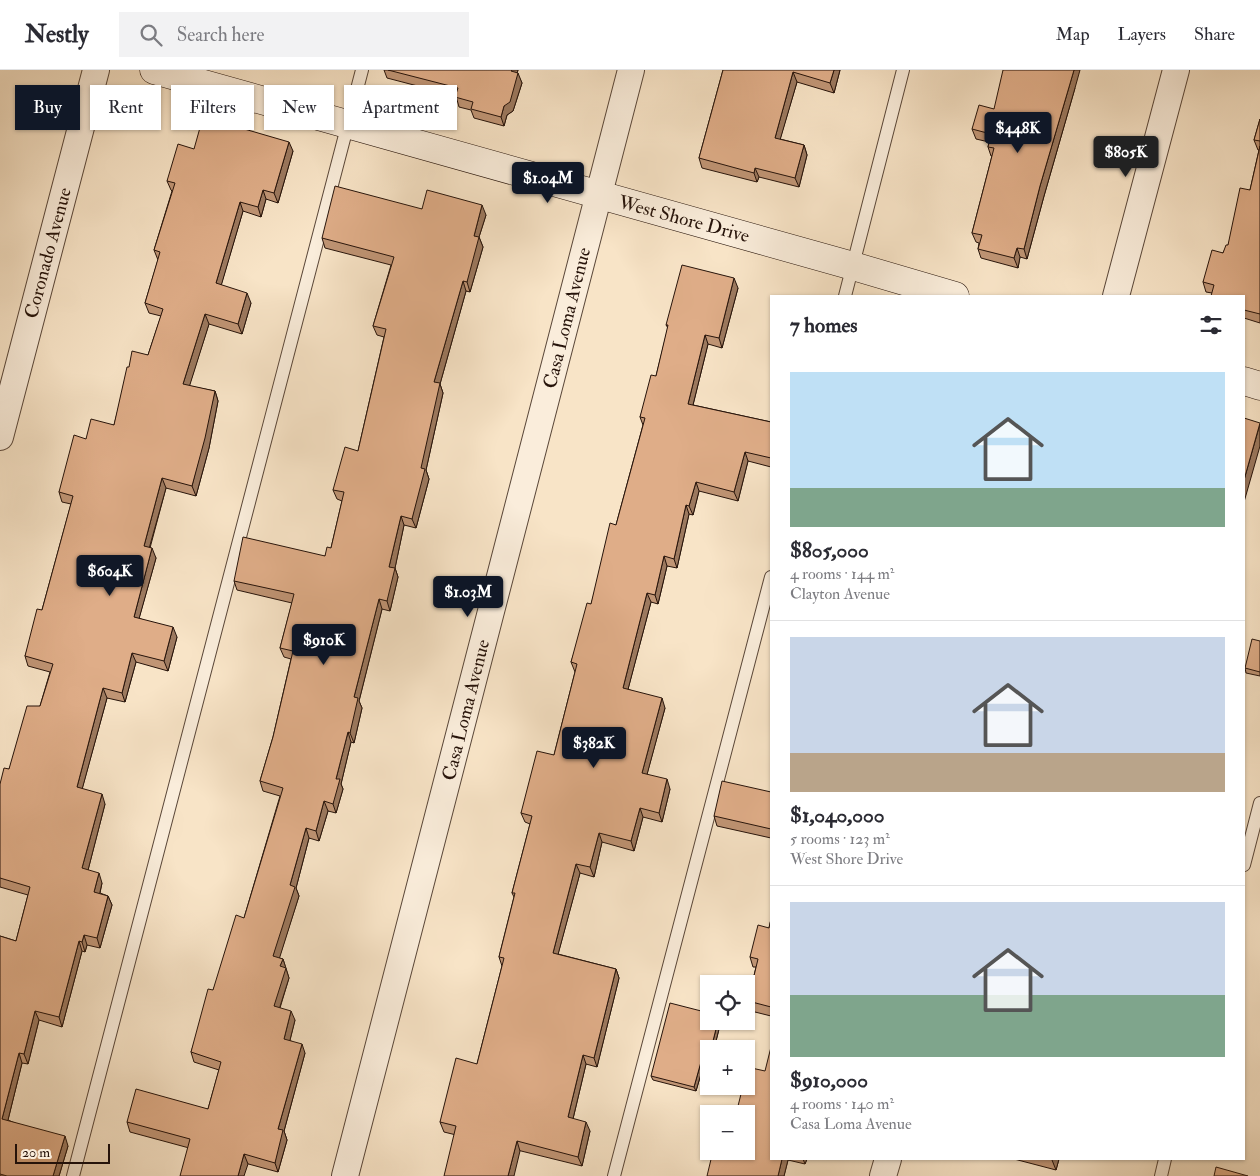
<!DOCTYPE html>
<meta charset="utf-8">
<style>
body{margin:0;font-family:"IM FELL Double Pica",serif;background:#f2f2f3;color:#2b2b33;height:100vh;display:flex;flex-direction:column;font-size:19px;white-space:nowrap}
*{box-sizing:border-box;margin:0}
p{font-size:16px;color:#7c7c81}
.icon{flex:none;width:28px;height:28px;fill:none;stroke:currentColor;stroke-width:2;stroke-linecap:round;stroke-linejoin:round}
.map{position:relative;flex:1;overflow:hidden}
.drawer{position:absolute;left:770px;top:225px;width:475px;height:865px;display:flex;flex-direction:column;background:#fff;border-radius:0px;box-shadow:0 1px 4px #0004}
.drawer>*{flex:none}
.guide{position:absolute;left:15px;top:15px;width:475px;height:45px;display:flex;gap:10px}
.controls{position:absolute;left:700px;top:905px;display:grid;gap:10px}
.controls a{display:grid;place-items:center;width:55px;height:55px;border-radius:0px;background:#fff;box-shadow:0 1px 4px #0004;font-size:25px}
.scale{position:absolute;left:15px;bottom:12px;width:95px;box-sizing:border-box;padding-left:5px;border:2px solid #26130a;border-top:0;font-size:14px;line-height:18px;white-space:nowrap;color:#26130a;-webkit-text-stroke:4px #faeddb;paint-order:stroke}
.price{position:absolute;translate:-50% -42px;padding:0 11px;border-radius:5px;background:#111827;color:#fff;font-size:16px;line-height:32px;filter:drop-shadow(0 1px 2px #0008)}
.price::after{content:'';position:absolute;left:50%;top:30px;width:15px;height:11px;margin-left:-8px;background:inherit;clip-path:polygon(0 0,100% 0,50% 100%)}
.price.active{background:#222;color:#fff}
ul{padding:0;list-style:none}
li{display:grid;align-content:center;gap:10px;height:265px;padding:0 20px}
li+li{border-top:1px solid #e1e1e2}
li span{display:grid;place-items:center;height:155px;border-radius:0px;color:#555}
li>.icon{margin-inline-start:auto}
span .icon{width:90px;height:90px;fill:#fffc;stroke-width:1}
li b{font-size:21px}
h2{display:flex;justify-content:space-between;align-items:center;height:60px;padding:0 20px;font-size:21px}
.chip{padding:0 18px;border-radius:0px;background:#fff;box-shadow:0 1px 4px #0004;font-size:18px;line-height:45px}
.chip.active{background:#111827;color:#fff}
header{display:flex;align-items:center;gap:30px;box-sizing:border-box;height:70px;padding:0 25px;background:#fff;border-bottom:1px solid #e1e1e2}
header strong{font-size:24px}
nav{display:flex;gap:28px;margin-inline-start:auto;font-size:18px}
.search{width:350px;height:45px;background:#f2f2f3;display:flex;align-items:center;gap:12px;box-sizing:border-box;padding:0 18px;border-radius:0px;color:#7c7c81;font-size:19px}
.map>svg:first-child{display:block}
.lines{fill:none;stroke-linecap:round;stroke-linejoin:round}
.lane-casing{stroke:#5a4739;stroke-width:14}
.street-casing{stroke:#5a4739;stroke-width:28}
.secondary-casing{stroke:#26130a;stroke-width:29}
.lane{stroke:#faeddb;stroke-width:12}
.street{stroke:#faeddb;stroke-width:26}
.secondary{stroke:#faeddb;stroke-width:28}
.wall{fill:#c09575;stroke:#26130a}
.shaded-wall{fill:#9c795f;stroke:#26130a}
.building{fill:#dfad88;stroke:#26130a}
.labels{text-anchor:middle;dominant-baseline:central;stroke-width:4;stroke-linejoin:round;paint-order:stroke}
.street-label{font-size:19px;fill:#26130a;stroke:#faeddb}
</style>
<header>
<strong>Nestly</strong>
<div class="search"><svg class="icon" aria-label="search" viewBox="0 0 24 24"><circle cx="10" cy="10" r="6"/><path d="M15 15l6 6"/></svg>Search here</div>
<nav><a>Map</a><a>Layers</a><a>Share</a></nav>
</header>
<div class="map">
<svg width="1260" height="1106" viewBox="0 0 1260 1106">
<rect width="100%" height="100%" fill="#f8e4c7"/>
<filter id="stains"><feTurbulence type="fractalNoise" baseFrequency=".004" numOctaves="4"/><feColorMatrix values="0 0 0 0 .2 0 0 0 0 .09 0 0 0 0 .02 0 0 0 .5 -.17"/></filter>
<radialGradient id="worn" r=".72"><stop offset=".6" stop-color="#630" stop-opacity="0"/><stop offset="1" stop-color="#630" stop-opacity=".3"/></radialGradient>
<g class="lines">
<defs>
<path id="lane" d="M 845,226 L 903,0
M 1244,795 L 1260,733
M 73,1106 L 362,0
M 614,1106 L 771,507
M 1161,1106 L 1165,1089"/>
<path id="street" d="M 1116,226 L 1176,0
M 0,367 L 96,0
M 345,1106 L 631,0
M 883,1106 L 888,1089"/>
<path id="secondary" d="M 154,0 L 853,196 L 955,226
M 1244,311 L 1260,316"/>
</defs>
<!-- lane casing -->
<use href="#lane" class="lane-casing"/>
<!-- street casing -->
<use href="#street" class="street-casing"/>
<!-- secondary casing -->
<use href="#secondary" class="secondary-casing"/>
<!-- lane -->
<use href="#lane" class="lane"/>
<!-- street -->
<use href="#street" class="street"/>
<!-- secondary -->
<use href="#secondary" class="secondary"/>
</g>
<!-- wall -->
<path class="wall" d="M 384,0 L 518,0 L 517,3 L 522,13 L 513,41 L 507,45 L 504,56 L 474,48 L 471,40 L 459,37 L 456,26 L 387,8 Z
M 723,0 L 840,0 L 834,23 L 797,12 L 780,69 L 804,75 L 807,85 L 799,117 L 759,107 L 757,112 L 702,98 L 699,88 Z
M 1075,18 L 1044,126 L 1027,189 L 1020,187 L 1018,198 L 981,188 L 978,179 L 979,173 L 976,172 L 972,163 L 992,86 L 991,86 L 988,77 L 989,72 L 976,69 L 972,59 L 994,39 Z
M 1260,49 L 1260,253 L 1244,248 L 1244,226 L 1212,223 L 1206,222 L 1203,212 L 1228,175 L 1250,120 L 1259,80 L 1258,80 L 1254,70 Z
M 194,79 L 293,81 L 278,133 L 266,129 L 261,147 L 243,141 L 221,215 L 251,233 L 242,264 L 209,254 L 189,316 L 215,321 L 218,331 L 209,378 L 196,426 L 166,418 L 150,478 L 156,488 L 139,548 L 177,567 L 168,601 L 136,592 L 125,632 L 107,628 L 82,719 L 105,734 L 88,800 L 102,813 L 100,823 L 108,826 L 112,835 L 100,878 L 87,875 L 85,882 L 82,881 L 62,957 L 39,950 L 28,994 L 22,993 L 8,1050 L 68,1076 L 59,1106 L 0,1106 L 0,866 L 16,871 L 28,825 L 0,817 L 0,714 L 9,699 L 40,636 L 50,602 L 28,596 L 25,586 L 42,540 L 71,434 L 62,432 L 59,422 L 86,369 L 114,355 L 129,297 L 148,285 L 161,246 L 149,243 L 145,233 L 158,190 L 154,180 L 172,121 L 171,120 L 167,111 Z
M 422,139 L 486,145 L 479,167 L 483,177 L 470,222 L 466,221 L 440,314 L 443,323 L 426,400 L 429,409 L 416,458 L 404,455 L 395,498 L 398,507 L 390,541 L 382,539 L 359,631 L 362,638 L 354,673 L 351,672 L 341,714 L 343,719 L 336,743 L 328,741 L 319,771 L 309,768 L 296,818 L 299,826 L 279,888 L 283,889 L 289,908 L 280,938 L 295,950 L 290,970 L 305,983 L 284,1061 L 287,1070 L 278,1102 L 130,1062 L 127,1052 L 208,1039 L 219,1000 L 194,992 L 191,982 L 213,920 L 244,848 L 280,726 L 263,721 L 260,711 L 273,667 L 291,589 L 284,587 L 280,578 L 292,533 L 237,520 L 234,511 L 325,486 L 331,478 L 342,431 L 337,429 L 333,420 L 358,381 L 384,267 L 377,265 L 373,256 L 391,195 L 325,178 L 322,168 Z
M 738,218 L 722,278 L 708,274 L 693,335 L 771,352 L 771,397 L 748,391 L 738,431 L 699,421 L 693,445 L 689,444 L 677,498 L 667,496 L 658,534 L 651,532 L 628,619 L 665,638 L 647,704 L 670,719 L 662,752 L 643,747 L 634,781 L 602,772 L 594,807 L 580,803 L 558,884 L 616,899 L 619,908 L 597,997 L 586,994 L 573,1049 L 590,1061 L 582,1096 L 444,1062 L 440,1052 L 477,994 L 502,896 L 499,887 L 514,827 L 512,823 L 530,754 L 525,752 L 521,743 L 554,685 L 575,602 L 571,592 L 591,534 L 616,455 L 643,355 L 640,347 L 656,306 L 668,258 L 666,255 Z
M 1260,571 L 1260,606 L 1246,603 L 1245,598 Z
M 771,722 L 771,768 L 717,756 L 714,746 Z
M 771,849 L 771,946 L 751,941 L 748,931 L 756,897 L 753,897 L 750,887 L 769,858 Z
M 721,951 L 714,979 L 709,979 L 709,998 L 703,997 L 696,1021 L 653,1010 L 651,1006 Z
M 765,1001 L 771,1089 L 807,1089 L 805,1094 L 788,1090 L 784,1106 L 707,1106 L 746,1081 Z
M 1014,1089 L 1059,1089 L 1056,1100 Z"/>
<!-- shaded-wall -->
<path class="shaded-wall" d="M 512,0 L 518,0 L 515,11 L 511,1 Z
M 834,0 L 840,0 L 834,23 L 830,13 Z
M 1074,0 L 1080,0 L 1075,18 L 1044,126 L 1027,189 L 1024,179 L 1040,116 Z
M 793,2 L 797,12 L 778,77 L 775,68 Z
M 518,3 L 522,13 L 513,41 L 507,45 L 504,56 L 501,47 L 504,36 Z
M 289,72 L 293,81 L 278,133 L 274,123 Z
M 804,75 L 807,85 L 799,117 L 795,108 Z
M 755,98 L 759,107 L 757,112 L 754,103 Z
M 263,120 L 266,129 L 261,147 L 258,137 Z
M 240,132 L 243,141 L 219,223 L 216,213 Z
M 482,135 L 486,145 L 479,167 L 483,177 L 470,222 L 467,212 L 474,166 Z
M 1017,178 L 1020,187 L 1018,198 L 1014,188 Z
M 734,208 L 738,218 L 722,278 L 719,268 Z
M 463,211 L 466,221 L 440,314 L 443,323 L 426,400 L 429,409 L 416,458 L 412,449 L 434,312 Z
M 247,223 L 251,233 L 242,264 L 238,254 Z
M 205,244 L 209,254 L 187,324 L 183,314 Z
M 705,265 L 708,274 L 691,343 L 688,334 Z
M 215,321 L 218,331 L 209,378 L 196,426 L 192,416 Z
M 1260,354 L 1260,376 L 1244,432 L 1244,410 Z
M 745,382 L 748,391 L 738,431 L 734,422 Z
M 162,408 L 166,418 L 147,486 L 144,476 Z
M 696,412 L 699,421 L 693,445 L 689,436 Z
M 686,435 L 689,444 L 677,498 L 674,489 Z
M 401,446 L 404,455 L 395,498 L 398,507 L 390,541 L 387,531 L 389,497 Z
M 152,478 L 156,488 L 137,556 L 134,547 Z
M 664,486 L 667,496 L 658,534 L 655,525 Z
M 647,523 L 651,532 L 626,627 L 623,618 Z
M 379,529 L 382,539 L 359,631 L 362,638 L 354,673 L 350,663 L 354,627 Z
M 173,557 L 177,567 L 168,601 L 164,591 Z
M 132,583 L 136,592 L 125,632 L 122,623 Z
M 103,618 L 107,628 L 80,727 L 77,717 Z
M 662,628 L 665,638 L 645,712 L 642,703 Z
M 348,662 L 351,672 L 341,714 L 343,719 L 336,743 L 333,734 L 336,709 Z
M 667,709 L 670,719 L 662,752 L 659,743 Z
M 102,724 L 105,734 L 86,808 L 82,798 Z
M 324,731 L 328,741 L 319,771 L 316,761 Z
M 640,738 L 643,747 L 634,781 L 631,771 Z
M 306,758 L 309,768 L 296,818 L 299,826 L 277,896 L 273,886 L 290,815 Z
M 599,763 L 602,772 L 594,807 L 590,797 Z
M 576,794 L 580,803 L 556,892 L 553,883 Z
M 99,803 L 102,813 L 98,831 L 94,822 Z
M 108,826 L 112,835 L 100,878 L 97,868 Z
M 84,865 L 87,875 L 85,882 L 82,872 Z
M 79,871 L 82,881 L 62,957 L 59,947 Z
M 283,889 L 289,908 L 277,946 L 274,936 L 280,896 Z
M 616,899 L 619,908 L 597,997 L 594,988 Z
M 35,941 L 39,950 L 28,994 L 24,984 Z
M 291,941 L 295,950 L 288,978 L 284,969 Z
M 718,951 L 721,951 L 714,979 L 711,979 Z
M 302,974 L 305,983 L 284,1061 L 287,1070 L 278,1102 L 275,1093 L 278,1059 Z
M 19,983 L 22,993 L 6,1058 L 2,1049 Z
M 583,985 L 586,994 L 571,1057 L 568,1047 Z
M 701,992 L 703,997 L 696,1021 L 694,1017 Z
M 586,1052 L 590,1061 L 582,1096 L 578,1087 Z
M 65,1066 L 68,1076 L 59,1106 L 53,1106 Z
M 517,1071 L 520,1081 L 514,1106 L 508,1106 Z
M 244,1084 L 248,1094 L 244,1106 L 238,1106 Z
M 782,1089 L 788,1089 L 788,1090 L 784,1106 L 778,1106 Z
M 803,1089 L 807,1089 L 805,1094 Z
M 1053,1089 L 1059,1089 L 1056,1100 L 1052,1090 Z"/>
<!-- building -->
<path class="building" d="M 388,0 L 512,0 L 511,1 L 518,3 L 510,32 L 504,36 L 501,47 L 471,39 L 473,32 L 455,27 L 458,18 Z
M 723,0 L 834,0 L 830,13 L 793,2 L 775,68 L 804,75 L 795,108 L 755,98 L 754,103 L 699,88 Z
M 1003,0 L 1074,0 L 1040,116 L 1024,179 L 1017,178 L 1014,188 L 978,179 L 982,165 L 972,163 L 994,78 L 988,77 L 991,64 L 972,59 L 979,35 L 994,39 Z
M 203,47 L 289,72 L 274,123 L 263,120 L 258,137 L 240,132 L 216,213 L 247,223 L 238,254 L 205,244 L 183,314 L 215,321 L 205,368 L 192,416 L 162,408 L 144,476 L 152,478 L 134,547 L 173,557 L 164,591 L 132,583 L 122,623 L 103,618 L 77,717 L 102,724 L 82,798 L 99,803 L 94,822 L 108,826 L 97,868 L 84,865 L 82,872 L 79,871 L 59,947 L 35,941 L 24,984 L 19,983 L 2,1049 L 65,1066 L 53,1106 L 7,1106 L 0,1104 L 0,866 L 16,871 L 30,817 L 0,808 L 0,714 L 4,698 L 9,699 L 27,636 L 40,636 L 53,594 L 25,586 L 37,539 L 42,540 L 73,426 L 59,422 L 74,365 L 86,369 L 91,349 L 114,355 L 127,297 L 129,297 L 132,281 L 148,285 L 163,239 L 145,233 L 160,182 L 154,180 L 175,113 L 167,111 L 178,74 L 194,79 Z
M 1260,49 L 1260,71 L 1254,70 Z
M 1260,76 L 1260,244 L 1244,240 L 1244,226 L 1211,226 L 1214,215 L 1203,212 L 1212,180 L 1223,183 L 1226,175 L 1228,175 L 1240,118 L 1250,120 Z
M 335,116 L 422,139 L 427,120 L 482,135 L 474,166 L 479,167 L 467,212 L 463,211 L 434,312 L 440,313 L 421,398 L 425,399 L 412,449 L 401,446 L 389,497 L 395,498 L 387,531 L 379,529 L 354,627 L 358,628 L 350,663 L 348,662 L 336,709 L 340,709 L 333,734 L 324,731 L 316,761 L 306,758 L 290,815 L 295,817 L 273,886 L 283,889 L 280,896 L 286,898 L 274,936 L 291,941 L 284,969 L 302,974 L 278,1059 L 283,1060 L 275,1093 L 244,1084 L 238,1106 L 180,1106 L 190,1069 L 127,1052 L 136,1019 L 208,1039 L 221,992 L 191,982 L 208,919 L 213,920 L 236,845 L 244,848 L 283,718 L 260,711 L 273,667 L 293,581 L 280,578 L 294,524 L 234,511 L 243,467 L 325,486 L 327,477 L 331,478 L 344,422 L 333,420 L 345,377 L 358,381 L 386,259 L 373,256 L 394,187 L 322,168 Z
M 682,195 L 734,208 L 719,268 L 705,265 L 688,334 L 771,352 L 771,388 L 745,382 L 734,422 L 696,412 L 689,436 L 686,435 L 674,489 L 664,486 L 655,525 L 647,523 L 623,618 L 662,628 L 642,703 L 667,709 L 659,743 L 640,738 L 631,771 L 599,763 L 590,797 L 576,794 L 553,883 L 616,899 L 594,988 L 583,985 L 568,1047 L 586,1052 L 578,1087 L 517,1071 L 508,1106 L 444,1106 L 456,1056 L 440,1052 L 456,988 L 477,994 L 504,888 L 499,887 L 515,823 L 512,823 L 532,746 L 521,743 L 537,681 L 554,685 L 577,594 L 571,592 L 587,533 L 591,534 L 610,453 L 616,455 L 645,348 L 640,347 L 651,305 L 656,306 L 668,255 L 666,255 Z
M 1244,348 L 1260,353 L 1244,410 Z
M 1252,569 L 1260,571 L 1260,602 L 1245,598 Z
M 722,711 L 771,722 L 771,759 L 714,746 Z
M 771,849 L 771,937 L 748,931 L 758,889 L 750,887 L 758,855 L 769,858 Z
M 670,933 L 709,943 L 709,951 L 718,951 L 711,979 L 709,979 L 709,989 L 708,993 L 701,992 L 694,1017 L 651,1006 Z
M 771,977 L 771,1089 L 782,1089 L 778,1106 L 707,1106 L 713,1081 L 746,1081 L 746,1044 L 736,1044 L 743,1016 L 746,1016 L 746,1002 L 747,997 L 765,1001 Z
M 1216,1097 L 1248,1106 L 1214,1106 Z"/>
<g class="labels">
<!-- street labels -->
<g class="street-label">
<text transform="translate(684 149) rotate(15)">West Shore Drive</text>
<text transform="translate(48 183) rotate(-75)">Coronado Avenue</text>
<text transform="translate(567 248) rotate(-76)">Casa Loma Avenue</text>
<text transform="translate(466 640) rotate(-76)">Casa Loma Avenue</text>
</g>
</g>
<rect width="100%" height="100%" filter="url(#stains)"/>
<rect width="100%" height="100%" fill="url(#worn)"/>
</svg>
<div class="controls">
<a><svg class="icon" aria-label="locate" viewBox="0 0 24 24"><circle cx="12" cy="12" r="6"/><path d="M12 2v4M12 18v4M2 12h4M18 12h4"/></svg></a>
<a>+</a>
<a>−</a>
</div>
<div class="scale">20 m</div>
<b class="price" style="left:1018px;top:84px">$448K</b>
<b class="price active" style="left:1126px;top:108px">$805K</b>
<b class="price" style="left:548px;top:134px">$1.04M</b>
<b class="price" style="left:110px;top:527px">$604K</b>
<b class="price" style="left:468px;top:548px">$1.03M</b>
<b class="price" style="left:324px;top:596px">$910K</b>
<b class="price" style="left:594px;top:699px">$382K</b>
<div class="guide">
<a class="chip active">Buy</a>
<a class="chip">Rent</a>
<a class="chip">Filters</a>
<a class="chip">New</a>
<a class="chip">Apartment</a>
</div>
<section class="drawer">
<h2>7 homes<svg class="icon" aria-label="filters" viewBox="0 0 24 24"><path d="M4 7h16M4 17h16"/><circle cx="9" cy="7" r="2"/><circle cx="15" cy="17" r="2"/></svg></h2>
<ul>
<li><span style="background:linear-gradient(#bfe0f5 75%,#7fa58c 0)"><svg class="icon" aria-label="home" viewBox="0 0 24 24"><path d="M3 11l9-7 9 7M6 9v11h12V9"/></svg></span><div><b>$805,000</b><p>4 rooms · 144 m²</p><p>Clayton Avenue</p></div></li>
<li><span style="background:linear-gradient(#c9d6e8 75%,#b9a48a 0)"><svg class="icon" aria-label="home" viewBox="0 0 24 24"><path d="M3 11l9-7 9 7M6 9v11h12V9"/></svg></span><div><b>$1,040,000</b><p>5 rooms · 123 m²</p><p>West Shore Drive</p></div></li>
<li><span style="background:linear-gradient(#c9d6e8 60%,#7fa58c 0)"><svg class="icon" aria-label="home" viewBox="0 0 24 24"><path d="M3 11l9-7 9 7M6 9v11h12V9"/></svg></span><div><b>$910,000</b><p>4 rooms · 140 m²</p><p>Casa Loma Avenue</p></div></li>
</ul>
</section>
</div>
